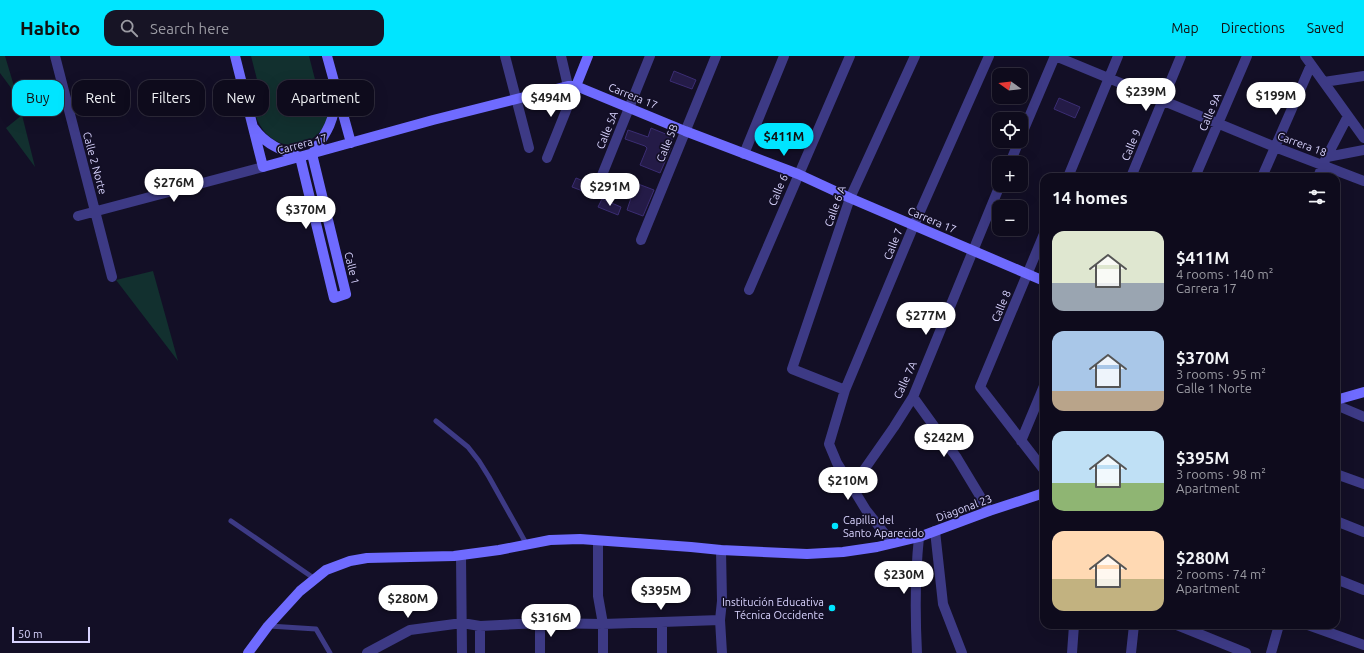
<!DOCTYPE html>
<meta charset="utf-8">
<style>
body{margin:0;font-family:Ubuntu,sans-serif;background:#171425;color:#f1f3f6;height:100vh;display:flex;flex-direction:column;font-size:15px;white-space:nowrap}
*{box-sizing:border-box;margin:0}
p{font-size:13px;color:#9b9ba3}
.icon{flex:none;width:22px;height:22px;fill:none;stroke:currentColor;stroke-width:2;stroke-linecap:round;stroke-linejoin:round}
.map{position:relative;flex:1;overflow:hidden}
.details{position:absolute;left:1040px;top:117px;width:300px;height:456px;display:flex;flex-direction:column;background:#0e0b1c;border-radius:12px;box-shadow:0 4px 16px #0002,0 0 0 1px #2e2b3b}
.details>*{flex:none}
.banner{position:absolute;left:12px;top:24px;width:380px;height:36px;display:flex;gap:8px}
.needle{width:26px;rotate:284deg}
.buttons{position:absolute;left:992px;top:12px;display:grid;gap:8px}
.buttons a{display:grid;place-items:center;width:36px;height:36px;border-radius:8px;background:#0e0b1c;box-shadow:0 4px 16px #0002,0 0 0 1px #2e2b3b;font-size:20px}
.scale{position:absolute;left:12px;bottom:10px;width:78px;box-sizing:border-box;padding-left:4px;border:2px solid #d9d4ff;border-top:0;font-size:11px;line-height:14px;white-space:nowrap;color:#d9d4ff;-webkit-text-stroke:3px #130f26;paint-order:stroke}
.price{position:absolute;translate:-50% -34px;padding:0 9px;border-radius:14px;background:#fff;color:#222;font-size:13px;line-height:26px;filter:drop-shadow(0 1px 2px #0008)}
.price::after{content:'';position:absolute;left:50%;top:24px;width:12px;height:9px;margin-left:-6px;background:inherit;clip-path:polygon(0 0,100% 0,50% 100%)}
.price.on{background:#00e5ff;color:#111}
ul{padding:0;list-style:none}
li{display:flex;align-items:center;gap:12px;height:100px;padding:0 12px}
li span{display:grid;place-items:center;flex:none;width:112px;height:80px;border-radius:12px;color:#555}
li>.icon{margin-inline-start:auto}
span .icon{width:48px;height:48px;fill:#fffc;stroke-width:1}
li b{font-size:17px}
h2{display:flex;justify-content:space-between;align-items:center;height:48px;padding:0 12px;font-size:17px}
.tag{padding:0 14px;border-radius:12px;background:#0e0b1c;box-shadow:0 4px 16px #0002,0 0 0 1px #2e2b3b;font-size:14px;line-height:36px}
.tag.on{background:#00e5ff;color:#111}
header{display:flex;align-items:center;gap:24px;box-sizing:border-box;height:56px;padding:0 20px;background:#00e5ff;color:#111}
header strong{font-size:19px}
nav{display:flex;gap:22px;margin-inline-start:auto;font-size:14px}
.search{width:280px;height:36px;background:#171425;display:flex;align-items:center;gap:10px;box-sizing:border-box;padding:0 14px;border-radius:12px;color:#9b9ba3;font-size:15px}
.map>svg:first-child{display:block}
.green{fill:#12302f}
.building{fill:#241b47;stroke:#3b2d73}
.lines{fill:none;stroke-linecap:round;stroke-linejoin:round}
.lane{stroke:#3d3a85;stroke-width:5}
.street{stroke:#3d3a85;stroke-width:10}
.secondary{stroke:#6f6bff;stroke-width:10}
.poi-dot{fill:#00e5ff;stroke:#130f26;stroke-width:1.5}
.labels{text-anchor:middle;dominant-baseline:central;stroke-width:3.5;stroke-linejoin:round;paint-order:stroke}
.street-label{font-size:11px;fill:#d9d4ff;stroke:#130f26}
.poi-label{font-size:11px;fill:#d9d4ff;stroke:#130f26;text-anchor:start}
</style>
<header>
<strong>Habito</strong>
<div class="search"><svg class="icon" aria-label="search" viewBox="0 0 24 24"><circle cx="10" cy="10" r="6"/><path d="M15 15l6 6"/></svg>Search here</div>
<nav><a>Map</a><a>Directions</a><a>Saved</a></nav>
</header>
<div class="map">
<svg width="1364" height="597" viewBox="0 0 1364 597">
<rect width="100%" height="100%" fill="#130f26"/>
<!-- green -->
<path class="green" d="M 0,0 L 5,0 L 17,40 L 0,17 Z
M 251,0 L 309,0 L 318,35 L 329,33 C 330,40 333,48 331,54 C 319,99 269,101 255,58 L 265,55 Z
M 22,59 L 35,111 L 6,72 Z
M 153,215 L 178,305 L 116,224 Z"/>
<!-- building -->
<path class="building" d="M 674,15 L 696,24 L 692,33 L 670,25 Z
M 1059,42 L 1080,51 L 1075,62 L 1054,53 Z
M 651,72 L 673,81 L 669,91 L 671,92 L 660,117 L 640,109 L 647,92 L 645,90 L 625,83 L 628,74 L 648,81 Z
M 612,118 L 654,134 L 643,160 L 627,154 L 633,136 L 629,135 L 630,133 L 609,125 Z
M 576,122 L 591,128 L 588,137 L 572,131 Z
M 602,143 L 621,151 L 618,159 L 598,151 Z"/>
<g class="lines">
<!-- lane -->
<path class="lane" d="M 436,365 L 468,391 L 479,405 L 489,421 L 527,489
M 231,465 L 315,523
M 269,570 L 316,573 L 330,597"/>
<!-- street -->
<path class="street" d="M 55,0 L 112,221
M 505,0 L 529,92
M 561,0 L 568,30
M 1055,0 L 1275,91 L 1364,125
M 1305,0 L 1364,82
M 1324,26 L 1364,20
M 1021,80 L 1055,0
M 744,98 L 784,0
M 1327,101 L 1364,94
M 547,102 L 576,30
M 1010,107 L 1019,85
M 1068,121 L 1118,0
M 1131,121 L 1181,0
M 1195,121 L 1247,0
M 1262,121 L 1311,9
M 1318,121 L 1323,108 L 1348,60
M 596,134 L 650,0
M 78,160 L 263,111
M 1044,178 L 980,331 L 1044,414
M 641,184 L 716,0
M 749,234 L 850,0
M 845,334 L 792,313 L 850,142 L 915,0
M 913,341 L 957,402 L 989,455
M 1336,349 L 1364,361
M 1021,385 L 1044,330
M 1336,418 L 1364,428
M 852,431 L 894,371 L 913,341 L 1000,129
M 1336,465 L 1364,476
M 935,475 L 943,548 L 962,597
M 598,485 L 598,540 L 603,568 L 603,597
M 892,487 L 866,454 L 852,431 L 837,407 L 829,388 L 845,334 L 914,169 L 989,0
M 721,494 L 722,545 L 720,564 L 722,597
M 461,500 L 462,597
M 1336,523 L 1364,534
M 662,566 L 662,597
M 540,567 L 540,597
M 1177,569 L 1246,597
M 1308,569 L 1364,589
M 480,570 L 540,567 L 603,568 L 720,564
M 367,597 L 410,574 L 462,567 L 480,570 L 480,597
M 917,597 C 915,558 915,520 919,481
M 1072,597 L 1074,569
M 1131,597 L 1134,569
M 1271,597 L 1279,569"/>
<!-- secondary -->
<path class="secondary" d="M 235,0 L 263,111 L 433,64 L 568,30 L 576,30 L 685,75 L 798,118 L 850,142 L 1044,225
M 327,0 L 351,87
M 576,30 L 588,0
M 254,72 C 265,88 282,95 300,101 L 334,242 L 346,238 L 312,98 C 328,75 334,65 337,37
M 1336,344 L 1364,336
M 248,597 L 268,570 L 300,535 L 326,514 L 350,505 L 367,502 L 454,500 L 499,494 L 550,484 L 580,483 L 691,491 L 721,494 L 807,498 L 843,496 L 877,491 L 919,481 L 989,455 L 1044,437"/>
</g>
<!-- markers -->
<g class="poi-dot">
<circle cx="835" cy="470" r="4"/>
<circle cx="832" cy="552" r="4"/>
</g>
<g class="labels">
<!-- street labels -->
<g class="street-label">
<text transform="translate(633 40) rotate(22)">Carrera 17</text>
<text transform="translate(1210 56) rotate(-67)">Calle 9A</text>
<text transform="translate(607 74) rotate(-68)">Calle 5A</text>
<text transform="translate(667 87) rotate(-68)">Calle 5B</text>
<text transform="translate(302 88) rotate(-15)">Carrera 17</text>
<text transform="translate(1302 88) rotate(20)">Carrera 18</text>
<text transform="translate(1131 89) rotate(-67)">Calle 9</text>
<text transform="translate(95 107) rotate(75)">Calle 2 Norte</text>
<text transform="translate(778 134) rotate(-67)">Calle 6</text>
<text transform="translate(835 150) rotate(-70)">Calle 6 A</text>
<text transform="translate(932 164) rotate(23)">Carrera 17</text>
<text transform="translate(893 188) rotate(-68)">Calle 7</text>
<text transform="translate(352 212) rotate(76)">Calle 1</text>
<text transform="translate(1001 250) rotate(-67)">Calle 8</text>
<text transform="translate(905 324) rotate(-65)">Calle 7A</text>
<text transform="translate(964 452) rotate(-20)">Diagonal 23</text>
</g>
<!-- poi labels -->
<g class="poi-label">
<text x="843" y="464">Capilla del<tspan x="843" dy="13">Santo Aparecido</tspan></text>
<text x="824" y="546" text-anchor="end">Institución Educativa<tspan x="824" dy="13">Técnica Occidente</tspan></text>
</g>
</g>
</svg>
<div class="buttons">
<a><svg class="needle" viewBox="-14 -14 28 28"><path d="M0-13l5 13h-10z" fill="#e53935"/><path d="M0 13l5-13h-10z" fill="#9b9ba3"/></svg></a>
<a><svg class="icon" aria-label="locate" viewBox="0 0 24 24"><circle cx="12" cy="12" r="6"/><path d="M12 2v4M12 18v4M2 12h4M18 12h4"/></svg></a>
<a>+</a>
<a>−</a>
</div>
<div class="scale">50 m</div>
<b class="price" style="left:1146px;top:56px">$239M</b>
<b class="price" style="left:1276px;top:60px">$199M</b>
<b class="price" style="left:551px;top:62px">$494M</b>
<b class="price on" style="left:784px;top:101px">$411M</b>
<b class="price" style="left:174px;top:147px">$276M</b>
<b class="price" style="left:610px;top:151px">$291M</b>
<b class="price" style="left:306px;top:174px">$370M</b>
<b class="price" style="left:926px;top:280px">$277M</b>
<b class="price" style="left:944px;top:402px">$242M</b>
<b class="price" style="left:848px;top:445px">$210M</b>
<b class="price" style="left:904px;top:539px">$230M</b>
<b class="price" style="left:661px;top:555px">$395M</b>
<b class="price" style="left:408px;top:563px">$280M</b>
<b class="price" style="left:551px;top:582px">$316M</b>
<div class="banner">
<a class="tag on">Buy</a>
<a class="tag">Rent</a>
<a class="tag">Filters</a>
<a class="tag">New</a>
<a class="tag">Apartment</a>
</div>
<section class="details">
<h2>14 homes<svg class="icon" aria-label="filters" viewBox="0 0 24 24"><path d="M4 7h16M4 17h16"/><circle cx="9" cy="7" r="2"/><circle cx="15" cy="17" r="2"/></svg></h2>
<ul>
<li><span style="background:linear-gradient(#dfe7d0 65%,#9aa5b1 0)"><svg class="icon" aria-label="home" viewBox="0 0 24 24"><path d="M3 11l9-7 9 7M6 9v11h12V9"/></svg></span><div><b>$411M</b><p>4 rooms · 140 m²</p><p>Carrera 17</p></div></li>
<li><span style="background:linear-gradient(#a9c7e8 75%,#b9a48a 0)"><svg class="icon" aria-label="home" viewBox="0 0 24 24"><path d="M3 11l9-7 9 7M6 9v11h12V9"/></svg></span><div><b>$370M</b><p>3 rooms · 95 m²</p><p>Calle 1 Norte</p></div></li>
<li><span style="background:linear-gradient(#bfe0f5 65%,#8fb573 0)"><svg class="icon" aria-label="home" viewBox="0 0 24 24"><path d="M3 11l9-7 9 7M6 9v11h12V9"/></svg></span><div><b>$395M</b><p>3 rooms · 98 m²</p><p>Apartment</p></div></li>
<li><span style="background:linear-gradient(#ffd9b3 60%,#c2b280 0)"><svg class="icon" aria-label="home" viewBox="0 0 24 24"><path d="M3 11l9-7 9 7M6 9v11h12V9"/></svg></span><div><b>$280M</b><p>2 rooms · 74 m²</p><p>Apartment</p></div></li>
</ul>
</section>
</div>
